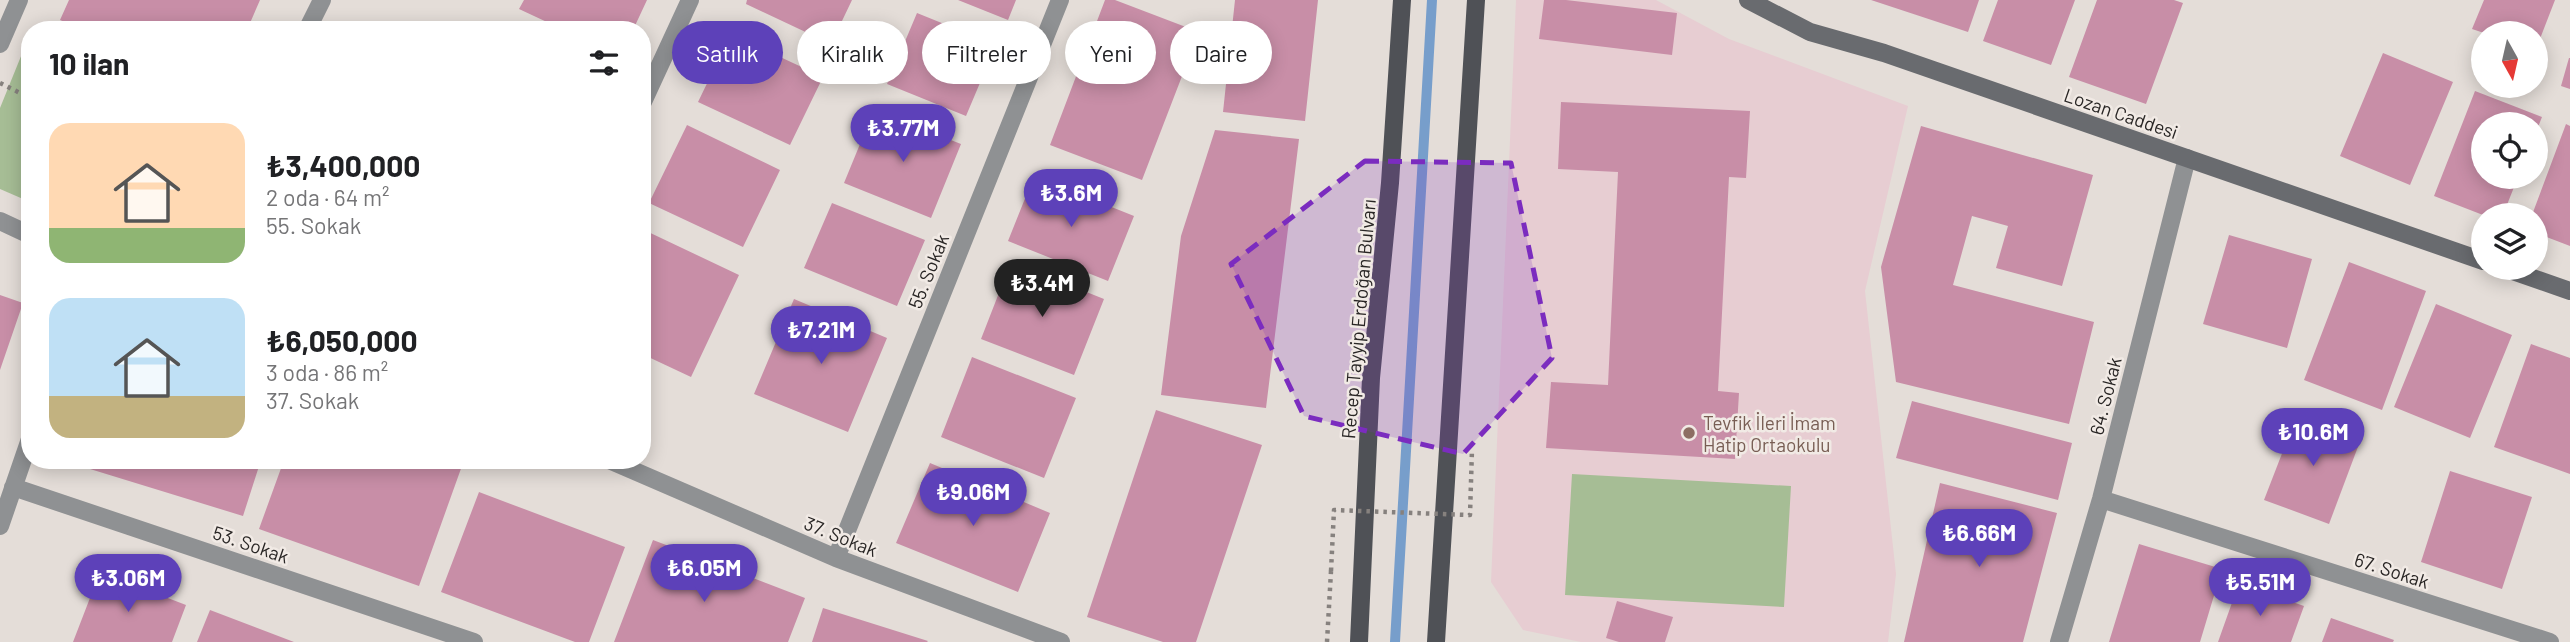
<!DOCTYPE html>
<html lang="tr">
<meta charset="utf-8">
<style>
body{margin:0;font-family:Barlow,sans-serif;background:#f6f6f6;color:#202124;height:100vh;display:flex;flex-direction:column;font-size:26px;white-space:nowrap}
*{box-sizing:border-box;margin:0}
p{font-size:23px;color:#757577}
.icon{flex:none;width:38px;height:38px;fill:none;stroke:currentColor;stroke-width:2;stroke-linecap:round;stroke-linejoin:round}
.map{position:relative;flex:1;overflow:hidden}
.panel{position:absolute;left:21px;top:21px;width:630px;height:448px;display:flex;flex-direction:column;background:#fff;border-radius:28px;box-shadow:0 4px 18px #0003}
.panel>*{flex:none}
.top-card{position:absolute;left:672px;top:21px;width:665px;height:63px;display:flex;gap:14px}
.needle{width:46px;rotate:172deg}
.controls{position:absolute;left:2471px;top:21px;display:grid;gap:14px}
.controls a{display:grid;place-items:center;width:77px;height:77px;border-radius:50%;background:#fff;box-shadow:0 4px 18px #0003;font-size:35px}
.price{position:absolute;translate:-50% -60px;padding:0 16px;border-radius:24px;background:#5d41b9;color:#fff;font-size:23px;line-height:46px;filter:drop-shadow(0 2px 4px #0008)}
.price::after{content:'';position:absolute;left:50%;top:42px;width:21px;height:16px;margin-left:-10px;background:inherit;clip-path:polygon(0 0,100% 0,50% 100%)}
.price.current{background:#222;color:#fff}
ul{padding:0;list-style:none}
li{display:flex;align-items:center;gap:21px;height:175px;padding:0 28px}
li span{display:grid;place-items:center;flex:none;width:196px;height:140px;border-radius:21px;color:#555}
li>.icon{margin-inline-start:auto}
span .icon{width:84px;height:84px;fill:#fffc;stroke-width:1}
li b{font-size:30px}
h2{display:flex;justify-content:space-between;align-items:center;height:84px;padding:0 28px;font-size:30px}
.pill{padding:0 24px;border-radius:32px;background:#fff;box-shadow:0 4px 18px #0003;font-size:24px;line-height:63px}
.pill.current{background:#5d41b9;color:#fff}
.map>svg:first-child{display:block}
.education{fill:#e7cdd2}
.green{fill:#a6bd95}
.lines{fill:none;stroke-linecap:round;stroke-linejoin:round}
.stream{stroke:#779ecb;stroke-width:10}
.building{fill:#c88ea7}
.path{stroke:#86817e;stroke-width:4.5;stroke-dasharray:3.5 5;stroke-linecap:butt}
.street{stroke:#8f9193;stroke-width:18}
.secondary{stroke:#696b6f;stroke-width:18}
.primary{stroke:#4f5156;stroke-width:18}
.path-bridge{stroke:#86817e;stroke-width:4.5;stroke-dasharray:3.5 5;stroke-linecap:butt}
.marked{fill:#7b2cbf;fill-opacity:0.2;stroke:#7b2cbf;stroke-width:5;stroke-dasharray:14 9;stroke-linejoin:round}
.education-dot{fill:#8d6e63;stroke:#f1eae5;stroke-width:2.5}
.labels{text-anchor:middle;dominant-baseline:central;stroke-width:5;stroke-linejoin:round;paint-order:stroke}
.street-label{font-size:19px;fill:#292625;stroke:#f1eae5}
.education-label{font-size:19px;fill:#785e54;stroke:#f1eae5;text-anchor:start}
</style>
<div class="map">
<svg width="2570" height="642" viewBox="0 0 2570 642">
<rect width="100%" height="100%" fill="#e4ddd8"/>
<!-- education -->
<path class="education" d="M 1516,0 L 1656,0 L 1729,39 L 1908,106 L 1865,291 L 1896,574 L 1888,642 L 1581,642 L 1523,630 L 1491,582 Z"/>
<!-- green -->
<path class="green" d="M 30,34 L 30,202 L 0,189 L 0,108 Z
M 1572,474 L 1791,486 L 1784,607 L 1565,595 Z"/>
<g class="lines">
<!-- stream -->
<path class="stream" d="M 1395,642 L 1432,0"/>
</g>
<!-- building -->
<path class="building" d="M 69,0 L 260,0 L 247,30 L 83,30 L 60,20 Z
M 524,0 L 647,0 L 633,30 L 564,30 L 519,9 Z
M 747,0 L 852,0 L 831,44 L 746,4 Z
M 958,0 L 1016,0 L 1008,20 Z
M 1105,0 L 1115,0 L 1199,32 L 1142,180 L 1050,145 Z
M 1235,0 L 1318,0 L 1305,121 L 1223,112 Z
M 1544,0 L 1566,0 L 1677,13 L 1672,55 L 1539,39 Z
M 1871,0 L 1979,0 L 1968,32 Z
M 1998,0 L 2075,0 L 2051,65 L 1983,41 Z
M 2097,0 L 2174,0 L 2183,3 L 2146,104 L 2069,77 Z
M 2484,0 L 2555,0 L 2536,49 L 2536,33 L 2484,33 L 2472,29 Z
M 917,13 L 996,45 L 966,116 L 887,84 Z
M 731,34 L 823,77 L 790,145 L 698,102 Z
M 2383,53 L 2453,82 L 2410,185 L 2340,156 Z
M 2569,58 L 2570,58 L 2570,89 L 2561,86 Z
M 2475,91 L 2542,117 L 2536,132 L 2536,124 L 2483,124 L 2483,177 L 2518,177 L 2503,215 L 2483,215 L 2434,196 Z
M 1561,102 L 1750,111 L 1746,178 L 1729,177 L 1718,391 L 1739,393 L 1735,459 L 1546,448 L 1551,382 L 1608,385 L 1618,172 L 1558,169 Z
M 874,110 L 961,144 L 931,218 L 844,183 Z
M 2566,124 L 2570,126 L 2570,246 L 2536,233 L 2536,215 L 2532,215 Z
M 687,125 L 780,170 L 743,247 L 649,203 Z
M 1921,126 L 2093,175 L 2062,286 L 1996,268 L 2008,226 L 1972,216 L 1953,285 L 2094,322 L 2069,424 L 1896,382 L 1881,267 Z
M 1215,130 L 1299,139 L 1266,408 L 1161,395 L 1181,236 Z
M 1034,176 L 1134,216 L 1108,281 L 1008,241 Z
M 832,203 L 925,240 L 897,306 L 804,268 Z
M 642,229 L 739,275 L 691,377 L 642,354 Z
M 2229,235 L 2312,259 L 2287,348 L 2203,324 Z
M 1011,262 L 1104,299 L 1074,375 L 981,339 Z
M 2349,262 L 2426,291 L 2382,410 L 2304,380 Z
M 0,295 L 23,303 L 0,370 Z
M 794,299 L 887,338 L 848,432 L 754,394 Z
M 2436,304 L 2512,335 L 2470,438 L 2394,407 Z
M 2531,344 L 2570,358 L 2570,474 L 2494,447 Z
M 972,357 L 1076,398 L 1044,478 L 941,437 Z
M 1912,401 L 2072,443 L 2058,500 L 1896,458 Z
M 1156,410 L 1262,445 L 1196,642 L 1163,642 L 1087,617 Z
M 2298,412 L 2362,436 L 2329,524 L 2264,500 Z
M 79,460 L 261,460 L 243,516 L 77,465 Z
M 284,460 L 454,460 L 463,463 L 419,586 L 259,529 Z
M 930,463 L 1050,513 L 1018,592 L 896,543 Z
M 2450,471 L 2532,497 L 2502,589 L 2421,562 Z
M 1940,483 L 2057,513 L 2023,642 L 1904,642 Z
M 479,492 L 625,547 L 589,642 L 575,642 L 441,592 Z
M 653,540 L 805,598 L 788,642 L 614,642 Z
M 2139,544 L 2222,569 L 2200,642 L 2109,642 Z
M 100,572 L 186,605 L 172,642 L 73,642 Z
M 2239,583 L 2304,606 L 2291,642 L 2218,642 Z
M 1617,601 L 1673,617 L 1665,642 L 1619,642 L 1606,638 Z
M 823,608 L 928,641 L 927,642 L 812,642 Z
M 210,610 L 294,642 L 197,642 Z
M 2331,618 L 2394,640 L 2393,642 L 2322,642 Z"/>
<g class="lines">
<!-- path -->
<path class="path" d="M 0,83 L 30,98
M 1327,642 L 1331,571"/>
<!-- street -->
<path class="street" d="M 307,30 L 322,0
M 0,44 L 19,0
M 642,104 L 690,0
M 0,221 L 30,235
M 609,460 L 836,558 L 1061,642
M 13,487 L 474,642
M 2101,499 L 2550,642
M 0,526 L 30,439
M 836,558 L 1060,0
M 2059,642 L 2101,499 L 2187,158"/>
<!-- secondary -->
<path class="secondary" d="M 1748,0 L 1810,32 L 1884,53 L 2483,261
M 2504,268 L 2570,291"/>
<!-- primary -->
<path class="primary" d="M 1359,642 L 1371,378 L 1390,183 L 1402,0
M 1436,642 L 1476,0"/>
<!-- path-bridge -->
<path class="path-bridge" d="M 1331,571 L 1334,510 L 1470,515 L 1472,449"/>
</g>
<!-- marked area -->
<path class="marked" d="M 1365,161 L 1511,163 L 1552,358 L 1463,454 L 1304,416 L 1231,264 Z"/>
<!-- markers -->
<circle class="education-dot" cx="1689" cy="433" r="7"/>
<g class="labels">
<!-- street labels -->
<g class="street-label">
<text transform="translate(2121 113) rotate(19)">Lozan Caddesi</text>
<text transform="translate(928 271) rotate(-68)">55. Sokak</text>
<text transform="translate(1358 319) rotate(-85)">Recep Tayyip Erdoğan Bulvarı</text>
<text transform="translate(2105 396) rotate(-76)">64. Sokak</text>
<text transform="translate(841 536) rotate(22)">37. Sokak</text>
<text transform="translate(251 544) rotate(19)">53. Sokak</text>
<text transform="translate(2392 570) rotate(18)">67. Sokak</text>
</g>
<!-- education labels -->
<g class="education-label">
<text x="1703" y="422">Tevfik İleri İmam<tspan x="1703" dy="22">Hatip Ortaokulu</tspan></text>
</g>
</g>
</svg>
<div class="controls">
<a><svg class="needle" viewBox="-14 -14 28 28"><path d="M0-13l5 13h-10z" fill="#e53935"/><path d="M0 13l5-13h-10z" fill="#757577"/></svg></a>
<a><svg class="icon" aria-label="locate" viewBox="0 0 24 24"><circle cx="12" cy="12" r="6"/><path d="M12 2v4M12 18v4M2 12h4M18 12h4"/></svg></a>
<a><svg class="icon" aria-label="layers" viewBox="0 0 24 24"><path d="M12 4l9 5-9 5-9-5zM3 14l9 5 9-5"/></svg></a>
</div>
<b class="price" style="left:903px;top:164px">₺3.77M</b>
<b class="price" style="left:1071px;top:229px">₺3.6M</b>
<b class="price current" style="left:1042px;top:319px">₺3.4M</b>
<b class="price" style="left:821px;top:366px">₺7.21M</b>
<b class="price" style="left:2313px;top:468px">₺10.6M</b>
<b class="price" style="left:973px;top:528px">₺9.06M</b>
<b class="price" style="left:1979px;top:569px">₺6.66M</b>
<b class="price" style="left:704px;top:604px">₺6.05M</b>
<b class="price" style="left:128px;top:614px">₺3.06M</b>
<b class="price" style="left:2260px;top:618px">₺5.51M</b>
<div class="top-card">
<a class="pill current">Satılık</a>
<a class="pill">Kiralık</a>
<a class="pill">Filtreler</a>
<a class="pill">Yeni</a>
<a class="pill">Daire</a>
</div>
<section class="panel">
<h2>10 ilan<svg class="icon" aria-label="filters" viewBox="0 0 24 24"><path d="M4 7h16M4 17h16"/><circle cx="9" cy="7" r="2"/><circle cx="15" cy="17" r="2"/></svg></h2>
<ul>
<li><span style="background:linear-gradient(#ffd9b3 75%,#8fb573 0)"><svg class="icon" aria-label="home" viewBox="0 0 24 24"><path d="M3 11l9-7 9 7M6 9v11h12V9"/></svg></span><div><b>₺3,400,000</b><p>2 oda · 64 m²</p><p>55. Sokak</p></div></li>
<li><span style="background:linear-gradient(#bfe0f5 70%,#c2b280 0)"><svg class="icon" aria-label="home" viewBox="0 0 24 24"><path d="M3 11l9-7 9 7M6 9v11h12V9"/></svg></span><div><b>₺6,050,000</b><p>3 oda · 86 m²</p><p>37. Sokak</p></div></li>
</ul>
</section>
</div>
